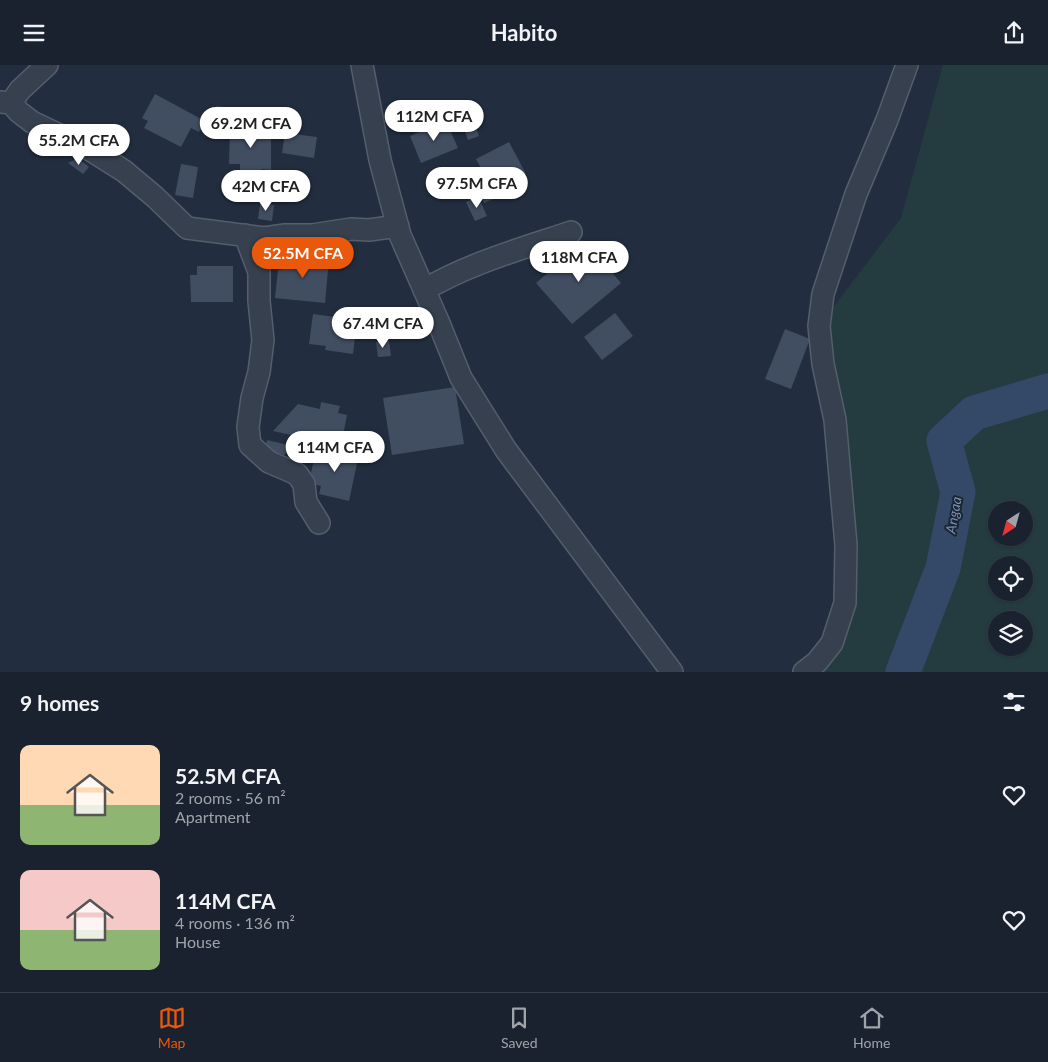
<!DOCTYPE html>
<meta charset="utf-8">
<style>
body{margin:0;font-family:Lato,sans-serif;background:#232a37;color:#f1f3f6;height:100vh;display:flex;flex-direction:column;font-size:19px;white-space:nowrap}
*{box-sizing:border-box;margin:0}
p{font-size:16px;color:#9fa4aa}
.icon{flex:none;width:28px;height:28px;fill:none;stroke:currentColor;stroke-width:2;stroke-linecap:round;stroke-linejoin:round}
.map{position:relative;height:607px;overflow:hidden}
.side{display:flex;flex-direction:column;background:#1a222f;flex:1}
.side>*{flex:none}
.needle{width:32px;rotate:216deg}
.tools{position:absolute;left:988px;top:436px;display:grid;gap:10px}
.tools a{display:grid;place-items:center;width:45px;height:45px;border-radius:50%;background:#1a222f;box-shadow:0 1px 4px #0004,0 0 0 1px #383f4b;font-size:25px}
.price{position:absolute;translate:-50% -42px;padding:0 11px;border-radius:18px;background:#fff;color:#222;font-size:16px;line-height:32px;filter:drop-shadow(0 1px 2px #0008)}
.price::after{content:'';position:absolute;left:50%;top:30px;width:15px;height:11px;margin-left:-8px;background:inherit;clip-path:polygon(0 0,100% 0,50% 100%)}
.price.active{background:#ea580c;color:#fff}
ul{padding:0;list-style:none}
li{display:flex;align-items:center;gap:15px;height:125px;padding:0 20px}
li span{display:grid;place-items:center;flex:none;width:140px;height:100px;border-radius:10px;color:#555}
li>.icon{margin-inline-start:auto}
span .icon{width:60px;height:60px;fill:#fffc;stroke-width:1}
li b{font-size:21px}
h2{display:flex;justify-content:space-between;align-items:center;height:60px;padding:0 20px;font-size:21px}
header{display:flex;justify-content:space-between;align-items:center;height:65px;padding:0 20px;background:#1a222f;font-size:22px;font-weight:700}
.menu{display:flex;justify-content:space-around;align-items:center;height:70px;border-top:1px solid #383f4b;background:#1a222f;font-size:14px;color:#9fa4aa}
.menu a{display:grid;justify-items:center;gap:2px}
.menu .active{color:#ea580c}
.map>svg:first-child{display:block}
.green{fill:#243c40;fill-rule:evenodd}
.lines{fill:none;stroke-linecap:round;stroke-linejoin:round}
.river{stroke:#344967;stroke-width:35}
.building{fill:#414e61}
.minor-casing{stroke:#545e6c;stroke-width:24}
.minor{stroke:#36404e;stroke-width:21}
.labels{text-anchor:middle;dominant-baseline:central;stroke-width:4;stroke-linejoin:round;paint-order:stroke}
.water-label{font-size:14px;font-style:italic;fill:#7890b3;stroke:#1b2533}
</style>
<header><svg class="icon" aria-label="menu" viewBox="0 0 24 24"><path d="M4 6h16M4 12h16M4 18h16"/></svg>Habito<svg class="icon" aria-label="share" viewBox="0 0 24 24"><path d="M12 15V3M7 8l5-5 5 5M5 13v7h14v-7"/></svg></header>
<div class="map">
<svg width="1048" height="607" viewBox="0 0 1048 607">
<rect width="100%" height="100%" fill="#222e3f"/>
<!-- green -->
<path class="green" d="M 943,0 L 1048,0 L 1048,607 L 804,607 L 845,538 L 819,261 L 901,153 ZM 996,445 L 1024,445 L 1024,472 L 996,472 ZM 996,500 L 1024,500 L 1024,528 L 996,528 ZM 996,555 L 1024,555 L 1024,582 L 996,582 Z"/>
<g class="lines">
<!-- river -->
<path class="river" d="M 903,607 L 943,503 L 958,427 L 944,376 L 974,348 L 1048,326"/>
</g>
<!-- building -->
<path class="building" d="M 155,29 L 205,56 L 199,67 L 191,63 L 181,82 L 144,63 L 148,56 L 142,53 Z
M 216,41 L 279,48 L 278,60 L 214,54 Z
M 446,56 L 458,83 L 421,98 L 410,71 Z
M 475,60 L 479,71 L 468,75 L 464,64 Z
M 230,62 L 271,63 L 271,105 L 262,104 L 262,110 L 240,109 L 240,99 L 229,99 Z
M 285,68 L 317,72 L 314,93 L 282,88 Z
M 509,77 L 526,109 L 493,126 L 476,94 Z
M 78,93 L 89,102 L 83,109 L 68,98 Z
M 181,99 L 198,102 L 193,133 L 175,130 Z
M 491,127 L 494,134 L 484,138 L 481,131 Z
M 478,131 L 487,151 L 475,156 L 466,137 Z
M 260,139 L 274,140 L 272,156 L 258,154 Z
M 585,176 L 621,218 L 572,259 L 536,218 Z
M 267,185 L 275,185 L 275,201 L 267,201 Z
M 284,190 L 329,194 L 325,238 L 275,233 L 278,205 L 283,204 Z
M 197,201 L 233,201 L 233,237 L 191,237 L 190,210 L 197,210 Z
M 615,248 L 633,271 L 602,295 L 584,272 Z
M 313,249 L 357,255 L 353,289 L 325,285 L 326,281 L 309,279 Z
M 785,264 L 810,274 L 791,324 L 765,314 Z
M 389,276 L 391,291 L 378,292 L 376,277 Z
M 455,322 L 464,379 L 392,390 L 383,333 Z
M 321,337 L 340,341 L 338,348 L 347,350 L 341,381 L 273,366 L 298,339 L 320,344 Z
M 267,375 L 288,380 L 285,390 L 265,385 Z
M 323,381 L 359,389 L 349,436 L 319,429 L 321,421 L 309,418 L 315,389 L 321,390 Z"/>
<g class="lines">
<defs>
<path id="minor" d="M 362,0 L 380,95 L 400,170 L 438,256 L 461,313 L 506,385 L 672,607
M 0,37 L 11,38 L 20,25 L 47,0
M 11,38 L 19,47 L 32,57 L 89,84 L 124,106 L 155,132 L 187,163 L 264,173 L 285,170 L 312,170 L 351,164 L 369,165 L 398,161
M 245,170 L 259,207 L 259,236 L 263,275 L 259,307 L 252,333 L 248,362 L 250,380 L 269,397 L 297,409 L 304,419 L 306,437 L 319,458
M 424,225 C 470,198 521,184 571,167
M 804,607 L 817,597 L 832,578 L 845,538 L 846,480 L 835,355 L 823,299 L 819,261 L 823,229 L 856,129 L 887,55 L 907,0"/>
</defs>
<!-- minor casing -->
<use href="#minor" class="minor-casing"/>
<!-- minor -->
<use href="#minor" class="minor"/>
</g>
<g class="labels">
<!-- water labels -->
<g class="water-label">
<text transform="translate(953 450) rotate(-80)">Angaa</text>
</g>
</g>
</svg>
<div class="tools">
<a><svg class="needle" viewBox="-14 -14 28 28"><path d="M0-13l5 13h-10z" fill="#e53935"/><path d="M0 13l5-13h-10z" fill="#9fa4aa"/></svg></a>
<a><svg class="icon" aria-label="locate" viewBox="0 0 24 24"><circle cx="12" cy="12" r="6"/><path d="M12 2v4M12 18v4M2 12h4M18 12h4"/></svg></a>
<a><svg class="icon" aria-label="layers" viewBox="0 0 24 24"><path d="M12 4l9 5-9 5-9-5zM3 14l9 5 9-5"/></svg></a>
</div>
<b class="price" style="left:434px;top:77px">112M CFA</b>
<b class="price" style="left:251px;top:84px">69.2M CFA</b>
<b class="price" style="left:79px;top:101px">55.2M CFA</b>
<b class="price" style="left:477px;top:144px">97.5M CFA</b>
<b class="price" style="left:266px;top:147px">42M CFA</b>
<b class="price active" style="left:303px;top:214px">52.5M CFA</b>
<b class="price" style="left:579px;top:218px">118M CFA</b>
<b class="price" style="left:383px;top:284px">67.4M CFA</b>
<b class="price" style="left:335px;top:408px">114M CFA</b>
</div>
<section class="side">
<h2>9 homes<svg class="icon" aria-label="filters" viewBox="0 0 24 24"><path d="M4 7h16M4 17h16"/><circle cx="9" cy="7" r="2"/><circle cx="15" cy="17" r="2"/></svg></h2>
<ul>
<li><span style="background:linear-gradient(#ffd9b3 60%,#8fb573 0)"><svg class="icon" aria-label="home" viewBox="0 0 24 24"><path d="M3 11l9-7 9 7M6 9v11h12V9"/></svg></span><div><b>52.5M CFA</b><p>2 rooms · 56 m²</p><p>Apartment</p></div><svg class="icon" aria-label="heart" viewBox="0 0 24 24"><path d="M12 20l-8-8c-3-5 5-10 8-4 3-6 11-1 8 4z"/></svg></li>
<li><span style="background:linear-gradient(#f6c9c9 60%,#8fb573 0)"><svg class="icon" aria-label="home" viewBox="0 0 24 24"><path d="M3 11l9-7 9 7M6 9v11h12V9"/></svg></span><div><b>114M CFA</b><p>4 rooms · 136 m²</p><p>House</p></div><svg class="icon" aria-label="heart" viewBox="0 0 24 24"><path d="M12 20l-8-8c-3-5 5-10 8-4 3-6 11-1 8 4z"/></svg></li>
</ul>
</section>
<nav class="menu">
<a class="active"><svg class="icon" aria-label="map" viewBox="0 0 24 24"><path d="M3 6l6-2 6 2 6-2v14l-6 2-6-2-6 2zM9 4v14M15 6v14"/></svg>Map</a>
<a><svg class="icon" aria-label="saved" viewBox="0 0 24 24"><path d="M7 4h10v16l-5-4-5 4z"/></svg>Saved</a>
<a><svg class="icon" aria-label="home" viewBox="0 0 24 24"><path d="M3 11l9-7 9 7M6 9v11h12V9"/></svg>Home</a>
</nav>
